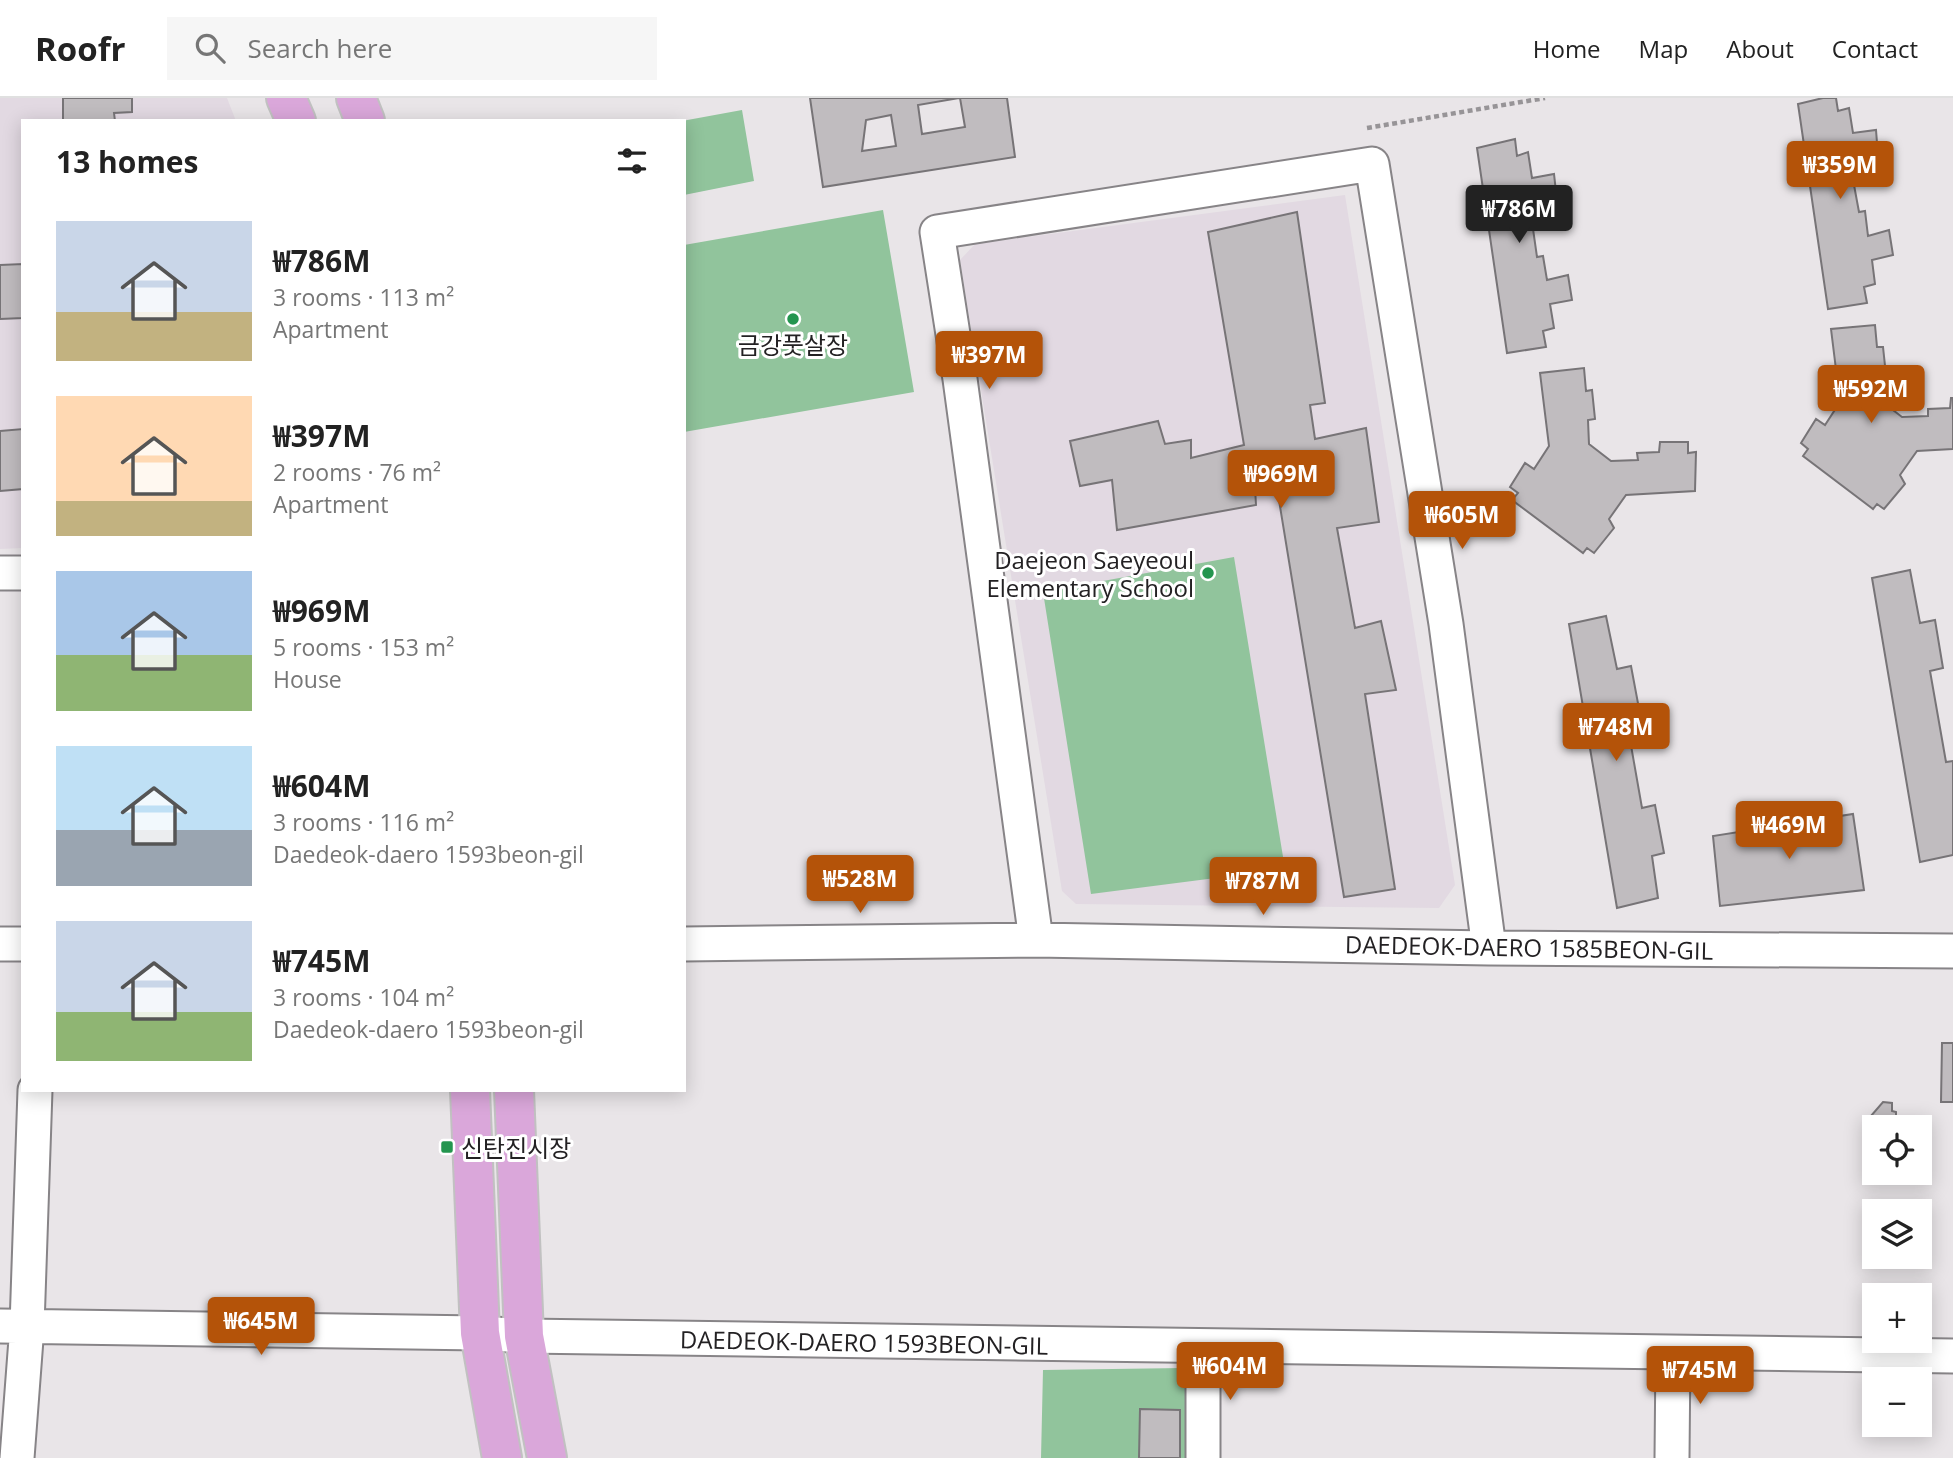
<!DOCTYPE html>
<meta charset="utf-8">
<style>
body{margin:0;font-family:"Open Sans","Noto Sans KR",sans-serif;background:#f6f6f6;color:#222;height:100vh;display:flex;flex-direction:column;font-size:26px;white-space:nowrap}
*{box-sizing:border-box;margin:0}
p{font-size:23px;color:#767676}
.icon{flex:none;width:38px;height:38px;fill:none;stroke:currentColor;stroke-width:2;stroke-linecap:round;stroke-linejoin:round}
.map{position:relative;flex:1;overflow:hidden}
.panel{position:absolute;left:21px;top:21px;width:665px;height:973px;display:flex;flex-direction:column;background:#fff;border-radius:0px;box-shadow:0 4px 18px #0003}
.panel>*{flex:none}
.tools{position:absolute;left:1862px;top:1017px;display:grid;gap:14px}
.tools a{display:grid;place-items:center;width:70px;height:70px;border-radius:0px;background:#fff;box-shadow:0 4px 18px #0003;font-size:35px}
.price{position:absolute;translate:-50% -60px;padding:0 16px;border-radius:7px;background:#b45309;color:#fff;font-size:23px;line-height:46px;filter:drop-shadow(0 2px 4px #0008)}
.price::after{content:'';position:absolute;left:50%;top:42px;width:21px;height:16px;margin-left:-10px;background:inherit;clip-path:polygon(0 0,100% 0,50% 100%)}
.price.on{background:#222;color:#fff}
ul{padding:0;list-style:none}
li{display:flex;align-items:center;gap:21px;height:175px;padding:0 35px}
li span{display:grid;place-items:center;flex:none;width:196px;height:140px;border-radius:0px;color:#555}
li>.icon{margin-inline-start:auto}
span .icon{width:84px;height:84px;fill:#fffc;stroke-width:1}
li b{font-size:30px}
h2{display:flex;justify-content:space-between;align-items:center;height:84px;padding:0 35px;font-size:30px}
header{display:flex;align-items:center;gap:42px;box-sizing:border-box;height:98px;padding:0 35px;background:#fff;border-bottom:2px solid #e0e0e0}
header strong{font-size:33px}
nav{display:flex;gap:38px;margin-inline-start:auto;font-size:24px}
.search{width:490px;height:63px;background:#f6f6f6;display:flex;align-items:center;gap:18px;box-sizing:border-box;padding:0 24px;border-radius:0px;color:#767676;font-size:26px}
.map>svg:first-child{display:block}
.built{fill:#e2d9e2}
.green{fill:#91c49c}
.building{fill:#c0bcbf;stroke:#777477;stroke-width:2;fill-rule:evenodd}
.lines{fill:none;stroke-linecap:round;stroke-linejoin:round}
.minor-casing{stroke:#878487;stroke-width:37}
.primary-casing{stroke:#c1c1c1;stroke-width:42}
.path{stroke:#979497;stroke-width:4.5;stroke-dasharray:5 3.5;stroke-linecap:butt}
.minor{stroke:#fff;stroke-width:33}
.primary{stroke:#daa7da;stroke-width:38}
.poi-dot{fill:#24954f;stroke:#fff;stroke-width:2.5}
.labels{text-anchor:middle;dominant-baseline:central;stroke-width:6;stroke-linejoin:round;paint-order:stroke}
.poi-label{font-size:24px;fill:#232123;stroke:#fff}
.street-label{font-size:24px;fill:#232123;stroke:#fff}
</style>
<header>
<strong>Roofr</strong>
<div class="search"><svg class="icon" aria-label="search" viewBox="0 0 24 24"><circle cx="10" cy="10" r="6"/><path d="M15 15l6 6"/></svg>Search here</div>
<nav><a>Home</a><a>Map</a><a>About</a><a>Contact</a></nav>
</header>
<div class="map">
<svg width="1953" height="1360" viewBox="0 0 1953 1360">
<rect width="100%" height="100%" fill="#e9e5e8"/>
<!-- built -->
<path class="built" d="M 0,0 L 227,0 L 236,23 L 23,23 L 23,450 L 0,451 Z
M 1345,97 L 1455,787 L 1439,810 L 1076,806 L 1062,793 L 960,162 L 975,146 Z"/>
<!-- green -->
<path class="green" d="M 742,12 L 754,83 L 684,97 L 684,23 L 682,23 Z
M 883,112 L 914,294 L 684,334 L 684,147 Z
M 1234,459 L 1285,771 L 1091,796 L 1043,494 Z
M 1182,1270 L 1201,1284 L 1201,1360 L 1041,1360 L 1043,1272 Z"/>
<!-- building -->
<path class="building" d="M 63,0 L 132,0 L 132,14 L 114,15 L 115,23 L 63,23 Z
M 810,0 L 959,0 L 918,7 L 922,36 L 965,29 L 960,0 L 1007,0 L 1015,59 L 823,89 ZM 891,17 L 896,48 L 862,53 L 866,22 Z
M 1823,0 L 1836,0 L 1838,13 L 1849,10 L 1853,35 L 1876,32 L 1878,58 L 1857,62 L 1860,86 L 1854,87 L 1859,114 L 1865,113 L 1868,138 L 1889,132 L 1893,157 L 1872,162 L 1875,186 L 1864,189 L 1867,205 L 1828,211 L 1798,6 Z
M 1515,41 L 1517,58 L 1528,54 L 1532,80 L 1554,76 L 1557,103 L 1535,106 L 1539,131 L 1533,131 L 1537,159 L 1543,158 L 1547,182 L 1568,177 L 1572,202 L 1550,206 L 1554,230 L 1543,233 L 1546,249 L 1507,255 L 1477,50 Z
M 1297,114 L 1325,305 L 1310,307 L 1315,341 L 1366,330 L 1379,424 L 1337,430 L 1355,530 L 1381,523 L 1396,592 L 1365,596 L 1395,791 L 1344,799 L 1276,384 L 1255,390 L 1256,407 L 1117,432 L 1112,382 L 1080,388 L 1070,343 L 1158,323 L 1165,346 L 1191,342 L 1191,360 L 1244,347 L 1208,134 Z
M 23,166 L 23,220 L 0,221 L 0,167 Z
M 1875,227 L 1877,249 L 1883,249 L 1886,277 L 1878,278 L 1880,302 L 1902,319 L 1928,318 L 1928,311 L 1950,310 L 1951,300 L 1953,300 L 1953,351 L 1917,353 L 1900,377 L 1905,386 L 1884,411 L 1877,406 L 1873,411 L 1803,358 L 1808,351 L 1801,345 L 1816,321 L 1825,327 L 1840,304 L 1831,231 Z
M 1584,270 L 1586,293 L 1592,292 L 1595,321 L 1588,322 L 1589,346 L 1611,363 L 1638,362 L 1637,355 L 1659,354 L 1660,344 L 1688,344 L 1688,355 L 1696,354 L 1695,393 L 1626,397 L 1609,421 L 1614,430 L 1594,455 L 1587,450 L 1583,455 L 1512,402 L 1518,395 L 1510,389 L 1525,365 L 1534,371 L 1549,348 L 1540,275 Z
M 23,331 L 23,391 L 0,393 L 0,333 Z
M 1910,472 L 1920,525 L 1935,522 L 1943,570 L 1930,573 L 1946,664 L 1953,663 L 1953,757 L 1920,764 L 1872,480 Z
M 1606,518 L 1617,571 L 1631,568 L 1640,616 L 1626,619 L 1642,710 L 1655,707 L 1664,755 L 1652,758 L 1658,800 L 1617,810 L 1569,526 Z
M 1853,716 L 1864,792 L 1720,808 L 1713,738 Z
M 1942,945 L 1953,945 L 1953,1004 L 1941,1004 Z
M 1883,1004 L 1892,1005 L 1892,1013 L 1896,1014 L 1896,1025 L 1900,1029 L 1874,1029 L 1874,1055 L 1864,1026 Z
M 1140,1311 L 1180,1312 L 1180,1360 L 1139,1360 Z"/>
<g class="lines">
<defs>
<path id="minor" d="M 0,475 L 23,475
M 1036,842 L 960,281 L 937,134 L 1372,66 L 1446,526 L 1489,850
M 0,846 L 23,846
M 684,846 L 1036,842 L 1489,850 L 1953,853
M 0,1228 L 480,1235 L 524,1238 L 1953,1258
M 17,1360 L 27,1228 L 35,992
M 1203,1360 L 1203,1249
M 1672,1360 L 1673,1255"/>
<path id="primary" d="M 286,0 L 296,23
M 356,0 L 365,23
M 470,992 L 480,1235 L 502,1360
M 514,992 L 524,1238 L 547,1360"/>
</defs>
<!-- minor casing -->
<use href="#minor" class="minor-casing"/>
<!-- primary casing -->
<use href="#primary" class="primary-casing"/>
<!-- path -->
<path class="path" d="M 1367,30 L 1545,0"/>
<!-- minor -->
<use href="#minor" class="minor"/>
<!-- primary -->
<use href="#primary" class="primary"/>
</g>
<!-- markers -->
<g class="poi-dot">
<circle cx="793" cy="221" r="7"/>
<circle cx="1208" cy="475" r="7"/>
<rect x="440" y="1042" width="14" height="14" rx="3.5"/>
</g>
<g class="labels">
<!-- poi labels -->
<g class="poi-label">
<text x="793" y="246">금강풋살장</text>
<text x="1194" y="461" text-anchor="end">Daejeon Saeyeoul<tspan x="1194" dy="28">Elementary School</tspan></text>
<text x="461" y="1049" text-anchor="start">신탄진시장</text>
</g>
<!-- street labels -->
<g class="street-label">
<text transform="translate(1529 849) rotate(1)">DAEDEOK-DAERO 1585BEON-GIL</text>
<text transform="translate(864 1244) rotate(1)">DAEDEOK-DAERO 1593BEON-GIL</text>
</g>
</g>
</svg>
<div class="tools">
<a><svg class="icon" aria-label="locate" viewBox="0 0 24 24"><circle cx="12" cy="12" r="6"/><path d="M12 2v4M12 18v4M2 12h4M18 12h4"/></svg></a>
<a><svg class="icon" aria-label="layers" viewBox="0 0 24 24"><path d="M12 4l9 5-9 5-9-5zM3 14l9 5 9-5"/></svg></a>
<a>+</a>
<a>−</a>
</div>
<b class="price" style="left:1840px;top:103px">₩359M</b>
<b class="price on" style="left:1519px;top:147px">₩786M</b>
<b class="price" style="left:989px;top:293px">₩397M</b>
<b class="price" style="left:1871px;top:327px">₩592M</b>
<b class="price" style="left:1281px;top:412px">₩969M</b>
<b class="price" style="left:1462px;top:453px">₩605M</b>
<b class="price" style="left:1616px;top:665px">₩748M</b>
<b class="price" style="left:1789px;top:763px">₩469M</b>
<b class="price" style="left:860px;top:817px">₩528M</b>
<b class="price" style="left:1263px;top:819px">₩787M</b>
<b class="price" style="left:261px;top:1259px">₩645M</b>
<b class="price" style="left:1230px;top:1304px">₩604M</b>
<b class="price" style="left:1700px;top:1308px">₩745M</b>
<section class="panel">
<h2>13 homes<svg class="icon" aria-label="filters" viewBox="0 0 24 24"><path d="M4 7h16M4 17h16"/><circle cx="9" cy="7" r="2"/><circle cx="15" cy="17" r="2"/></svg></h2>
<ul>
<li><span style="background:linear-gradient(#c9d6e8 65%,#c2b280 0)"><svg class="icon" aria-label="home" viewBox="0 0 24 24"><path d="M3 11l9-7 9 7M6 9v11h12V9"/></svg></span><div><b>₩786M</b><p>3 rooms · 113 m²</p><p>Apartment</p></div></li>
<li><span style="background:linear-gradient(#ffd9b3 75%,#c2b280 0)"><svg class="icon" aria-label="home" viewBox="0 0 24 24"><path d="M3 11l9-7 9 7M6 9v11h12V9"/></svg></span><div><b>₩397M</b><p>2 rooms · 76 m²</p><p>Apartment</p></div></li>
<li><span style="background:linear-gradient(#a9c7e8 60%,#8fb573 0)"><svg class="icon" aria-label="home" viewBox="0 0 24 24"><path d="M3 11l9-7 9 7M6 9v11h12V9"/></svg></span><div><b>₩969M</b><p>5 rooms · 153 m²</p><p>House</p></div></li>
<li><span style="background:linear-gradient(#bfe0f5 60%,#9aa5b1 0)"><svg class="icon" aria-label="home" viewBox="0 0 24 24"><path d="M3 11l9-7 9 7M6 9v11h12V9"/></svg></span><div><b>₩604M</b><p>3 rooms · 116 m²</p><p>Daedeok-daero 1593beon-gil</p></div></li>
<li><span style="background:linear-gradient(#c9d6e8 65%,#8fb573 0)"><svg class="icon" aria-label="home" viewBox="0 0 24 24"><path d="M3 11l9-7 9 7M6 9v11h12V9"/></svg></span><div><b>₩745M</b><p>3 rooms · 104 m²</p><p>Daedeok-daero 1593beon-gil</p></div></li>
</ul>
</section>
</div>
